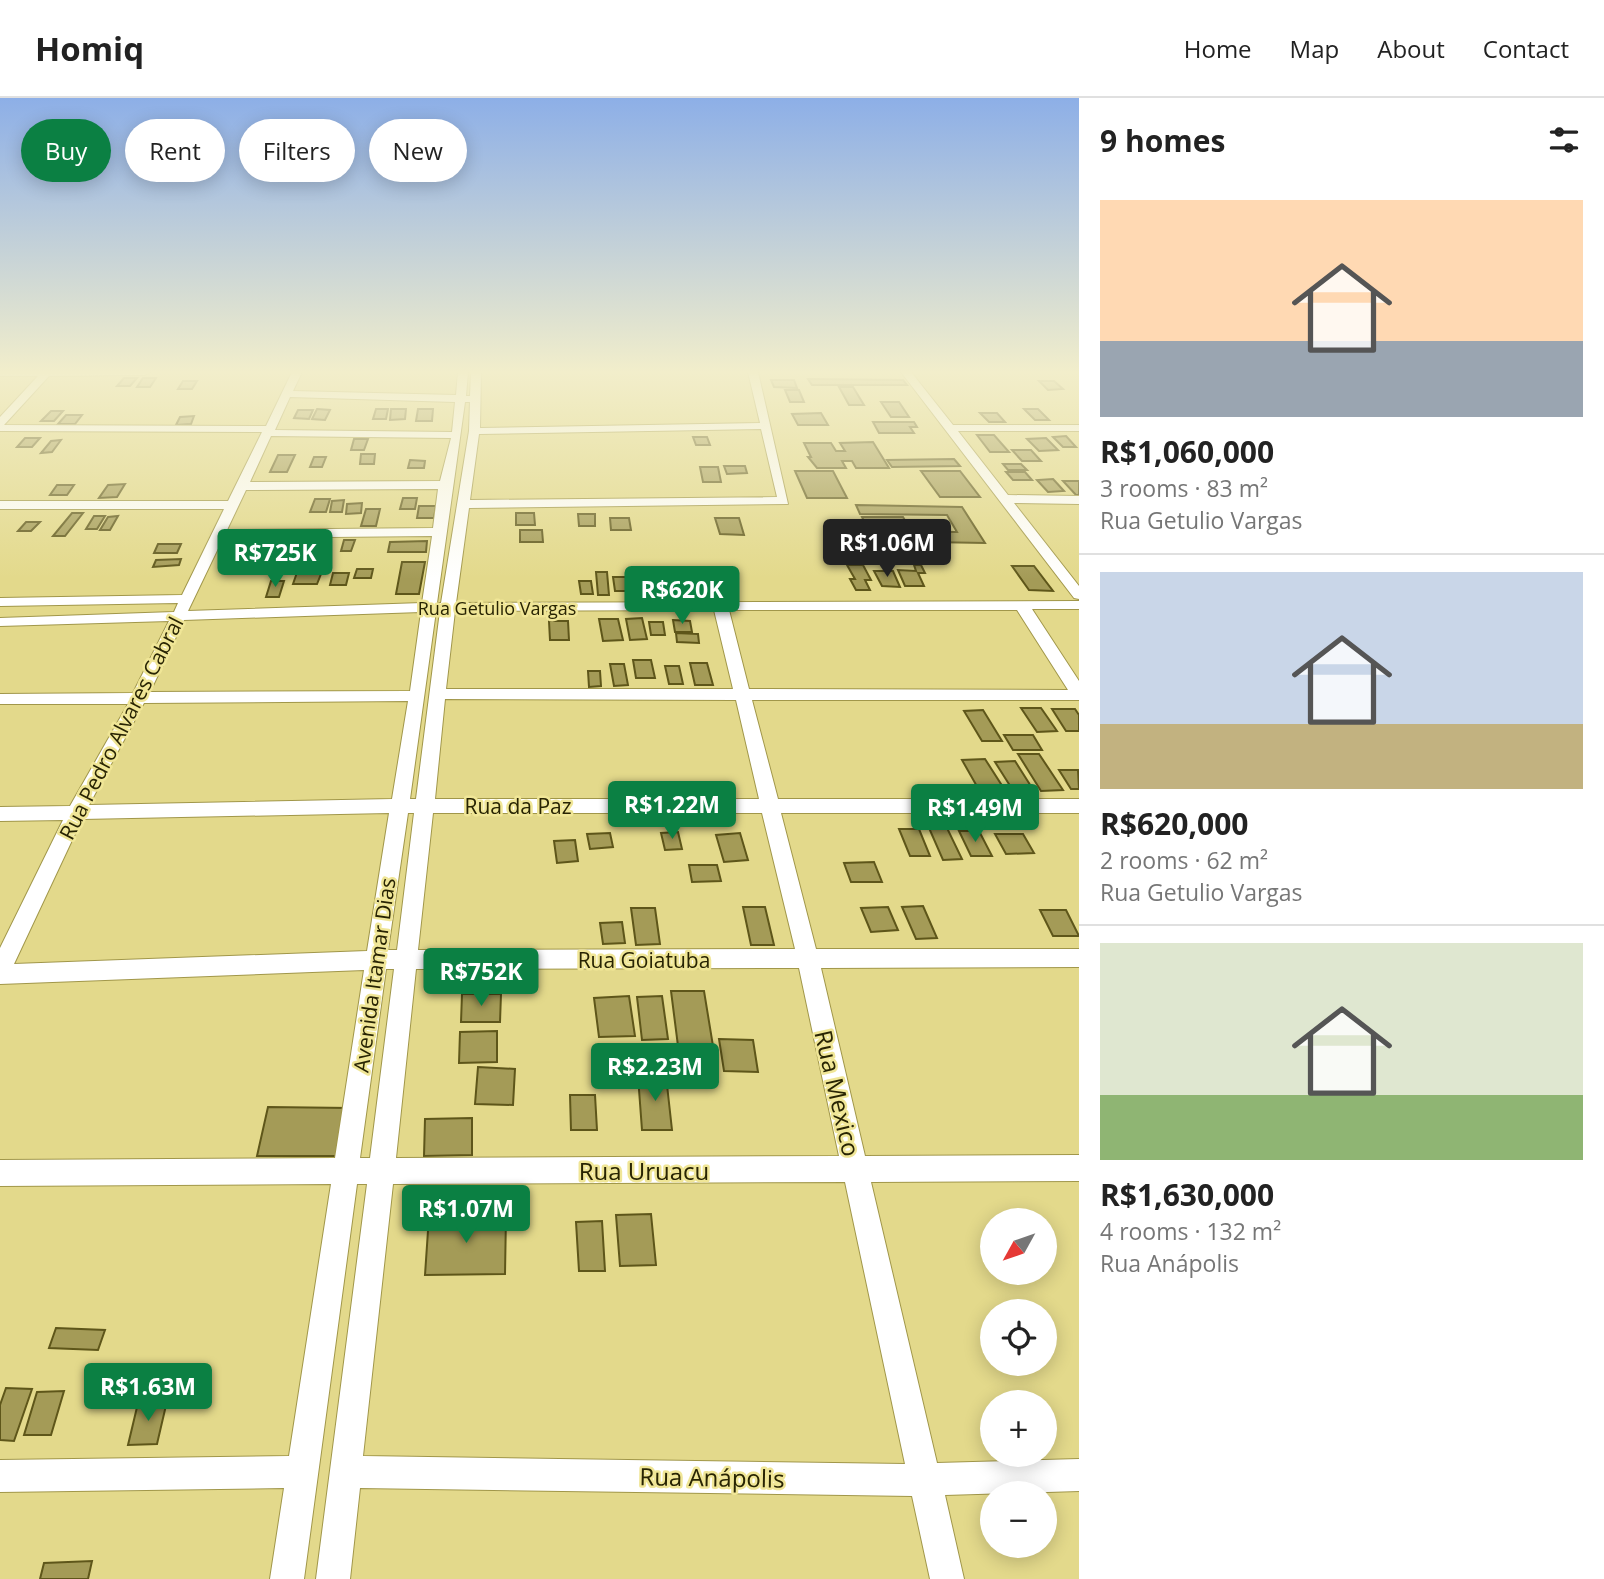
<!DOCTYPE html>
<meta charset="utf-8">
<style>
body{margin:0;font-family:"Open Sans",sans-serif;background:#f2f2f2;color:#222;height:100vh;display:flex;flex-direction:column;font-size:26px;white-space:nowrap}
*{box-sizing:border-box;margin:0}
p{font-size:23px;color:#767676}
.icon{flex:none;width:38px;height:38px;fill:none;stroke:currentColor;stroke-width:2;stroke-linecap:round;stroke-linejoin:round}
.map{position:relative;flex:1;overflow:hidden}
.drawer{display:flex;flex-direction:column;background:#fff;width:525px}
.drawer>*{flex:none}
.hud{position:absolute;left:21px;top:21px;width:665px;height:63px;display:flex;gap:14px}
.needle{width:46px;rotate:230deg}
.tools{position:absolute;left:980px;top:1110px;display:grid;gap:14px}
.tools a{display:grid;place-items:center;width:77px;height:77px;border-radius:50%;background:#fff;box-shadow:0 4px 18px #0003;font-size:35px}
.price{position:absolute;translate:-50% -60px;padding:0 16px;border-radius:7px;background:#0b8043;color:#fff;font-size:23px;line-height:46px;filter:drop-shadow(0 2px 4px #0008)}
.price::after{content:'';position:absolute;left:50%;top:42px;width:21px;height:16px;margin-left:-10px;background:inherit;clip-path:polygon(0 0,100% 0,50% 100%)}
.price.current{background:#222;color:#fff}
ul{padding:0;list-style:none}
li{display:grid;align-content:center;gap:14px;height:371px;padding:0 21px}
li+li{border-top:2px solid #e0e0e0}
li span{display:grid;place-items:center;height:217px;border-radius:0px;color:#555}
li>.icon{margin-inline-start:auto}
span .icon{width:126px;height:126px;fill:#fffc;stroke-width:1}
li b{font-size:30px}
h2{display:flex;justify-content:space-between;align-items:center;height:84px;padding:0 21px;font-size:30px}
.tag{padding:0 24px;border-radius:32px;background:#fff;box-shadow:0 4px 18px #0003;font-size:24px;line-height:63px}
.tag.current{background:#0b8043;color:#fff}
header{display:flex;align-items:center;gap:42px;box-sizing:border-box;height:98px;padding:0 35px;background:#fff;border-bottom:2px solid #e0e0e0}
header strong{font-size:33px}
nav{display:flex;gap:38px;margin-inline-start:auto;font-size:24px}
main{display:flex;flex:1;min-height:0}
.map>svg:first-child{display:block}
.building{fill:#a49b57;stroke:#5e561a;stroke-width:2}
.lines{fill:none;stroke-linecap:round;stroke-linejoin:round}
.street-casing{stroke:#a1974a;stroke-width:2}
.street{fill:#fff;fill-rule:evenodd}
.labels{text-anchor:middle;dominant-baseline:central;stroke-width:5;stroke-linejoin:round;paint-order:stroke}
.far-street-label{font-size:18px;fill:#282403;stroke:#f0e697}
.street-label{font-size:21px;fill:#282403;stroke:#f0e697}
.near-street-label{font-size:24px;fill:#282403;stroke:#f0e697}
</style>
<header>
<strong>Homiq</strong>
<nav><a>Home</a><a>Map</a><a>About</a><a>Contact</a></nav>
</header>
<main>
<div class="map">
<svg width="1079" height="1481" viewBox="0 0 1079 1481">
<rect width="100%" height="100%" fill="#e3d98b"/>
<!-- building -->
<path class="building" d="M 124,280 L 137,280 L 130,288 L 117,288 Z
M 143,280 L 156,280 L 150,289 L 137,289 Z
M 808,281 L 903,282 L 907,287 L 812,287 Z
M 771,282 L 794,282 L 797,290 L 774,289 Z
M 183,283 L 197,283 L 192,291 L 178,291 Z
M 1039,283 L 1054,283 L 1063,291 L 1048,292 Z
M 839,289 L 853,289 L 864,307 L 849,307 Z
M 785,292 L 799,292 L 804,304 L 790,304 Z
M 881,304 L 899,304 L 909,319 L 891,319 Z
M 317,311 L 330,312 L 325,322 L 312,321 Z
M 376,311 L 388,311 L 386,321 L 373,321 Z
M 391,311 L 406,311 L 405,321 L 390,322 Z
M 418,311 L 433,311 L 432,323 L 416,323 Z
M 1024,311 L 1038,311 L 1049,322 L 1035,322 Z
M 298,312 L 313,312 L 309,321 L 294,320 Z
M 51,313 L 63,313 L 54,323 L 41,323 Z
M 821,315 L 828,327 L 798,327 L 792,316 Z
M 980,315 L 997,315 L 1005,324 L 989,324 Z
M 66,317 L 82,317 L 75,326 L 58,326 Z
M 194,318 L 191,326 L 176,327 L 180,319 Z
M 873,324 L 914,324 L 917,329 L 910,329 L 914,335 L 879,335 Z
M 977,337 L 994,337 L 1009,354 L 990,354 Z
M 1066,338 L 1076,349 L 1063,349 L 1053,339 Z
M 693,339 L 707,339 L 710,347 L 696,347 Z
M 25,340 L 40,340 L 32,349 L 17,349 Z
M 1046,340 L 1058,352 L 1039,353 L 1027,341 Z
M 354,341 L 368,341 L 364,352 L 351,352 Z
M 61,342 L 52,354 L 41,355 L 51,343 Z
M 873,344 L 889,370 L 856,370 L 852,363 L 842,363 L 846,370 L 817,370 L 808,359 L 811,359 L 804,345 L 831,345 L 836,353 L 845,353 L 840,345 Z
M 1012,352 L 1031,352 L 1041,363 L 1022,363 Z
M 361,356 L 375,356 L 374,366 L 360,366 Z
M 278,357 L 295,357 L 287,374 L 270,374 Z
M 314,359 L 326,359 L 322,369 L 310,369 Z
M 954,361 L 960,368 L 892,369 L 887,362 Z
M 410,362 L 425,363 L 424,370 L 408,370 Z
M 1003,366 L 1021,366 L 1027,372 L 1008,372 Z
M 724,368 L 745,368 L 747,375 L 727,376 Z
M 700,369 L 718,369 L 721,384 L 703,384 Z
M 795,373 L 833,373 L 847,400 L 807,400 Z
M 921,373 L 960,373 L 980,399 L 940,399 Z
M 1006,374 L 1025,374 L 1032,382 L 1013,382 Z
M 1053,381 L 1064,393 L 1048,394 L 1037,382 Z
M 1063,383 L 1079,383 L 1079,397 L 1076,397 Z
M 125,386 L 117,399 L 99,400 L 108,387 Z
M 57,387 L 74,387 L 67,397 L 50,397 Z
M 403,400 L 417,400 L 415,411 L 400,411 Z
M 315,401 L 330,401 L 326,414 L 310,414 Z
M 344,402 L 342,414 L 330,414 L 332,403 Z
M 362,405 L 361,415 L 346,416 L 347,406 Z
M 856,407 L 962,409 L 985,445 L 873,443 L 868,433 L 957,434 L 947,417 L 860,416 Z
M 419,408 L 436,408 L 434,420 L 417,420 Z
M 366,411 L 380,411 L 376,428 L 361,428 Z
M 72,415 L 83,415 L 65,438 L 53,438 Z
M 516,415 L 534,415 L 535,427 L 516,427 Z
M 578,416 L 595,416 L 595,428 L 579,428 Z
M 94,418 L 105,418 L 97,431 L 86,431 Z
M 118,418 L 110,432 L 100,432 L 108,419 Z
M 862,419 L 903,419 L 910,431 L 868,431 Z
M 610,420 L 629,420 L 631,432 L 611,432 Z
M 715,420 L 739,420 L 744,437 L 720,436 Z
M 26,424 L 40,424 L 31,433 L 18,433 Z
M 520,432 L 542,432 L 543,444 L 520,444 Z
M 344,442 L 355,442 L 351,453 L 341,453 Z
M 427,443 L 426,454 L 388,454 L 390,444 Z
M 230,445 L 255,445 L 251,453 L 226,453 Z
M 158,446 L 181,446 L 177,455 L 154,455 Z
M 181,461 L 179,467 L 153,469 L 156,462 Z
M 402,464 L 425,464 L 419,496 L 396,496 Z
M 300,466 L 325,466 L 317,486 L 293,486 Z
M 847,467 L 863,467 L 871,482 L 865,482 L 870,492 L 856,492 L 850,481 L 855,481 Z
M 914,467 L 921,467 L 925,475 L 918,475 L 924,488 L 905,488 L 898,472 L 916,473 Z
M 1012,468 L 1034,468 L 1053,493 L 1029,492 Z
M 357,471 L 373,471 L 371,480 L 354,480 Z
M 874,473 L 893,473 L 900,489 L 882,488 Z
M 596,474 L 607,474 L 609,497 L 598,497 Z
M 333,475 L 349,475 L 346,487 L 330,487 Z
M 613,479 L 630,479 L 632,493 L 615,493 Z
M 271,483 L 284,483 L 279,499 L 266,499 Z
M 579,483 L 591,483 L 593,496 L 581,496 Z
M 642,520 L 647,541 L 630,542 L 626,521 Z
M 599,521 L 618,521 L 623,542 L 603,543 Z
M 673,522 L 690,523 L 692,534 L 675,534 Z
M 549,523 L 568,523 L 569,542 L 550,542 Z
M 649,524 L 663,524 L 665,537 L 651,537 Z
M 676,535 L 698,536 L 699,545 L 677,544 Z
M 633,562 L 651,562 L 655,580 L 636,580 Z
M 690,565 L 707,565 L 713,587 L 695,587 Z
M 610,566 L 624,566 L 628,587 L 614,588 Z
M 665,568 L 679,568 L 683,586 L 669,586 Z
M 588,573 L 600,573 L 601,588 L 589,589 Z
M 1021,610 L 1041,610 L 1057,633 L 1037,634 Z
M 1052,611 L 1075,611 L 1079,617 L 1079,633 L 1066,633 Z
M 983,612 L 1002,643 L 982,643 L 964,613 Z
M 1004,637 L 1033,637 L 1042,652 L 1013,652 Z
M 1018,656 L 1039,656 L 1063,692 L 1041,693 Z
M 985,661 L 1008,697 L 983,699 L 962,662 Z
M 1015,663 L 1034,693 L 1014,694 L 995,664 Z
M 1059,672 L 1078,672 L 1079,691 L 1071,691 Z
M 929,730 L 947,730 L 962,761 L 943,762 Z
M 899,731 L 919,731 L 930,758 L 910,758 Z
M 959,733 L 979,733 L 992,758 L 971,758 Z
M 678,734 L 682,751 L 665,752 L 661,735 Z
M 610,735 L 613,749 L 590,751 L 587,736 Z
M 740,735 L 748,762 L 724,764 L 716,737 Z
M 995,736 L 1023,736 L 1034,755 L 1006,756 Z
M 575,742 L 578,763 L 557,765 L 554,743 Z
M 874,764 L 882,784 L 851,784 L 844,765 Z
M 689,767 L 717,767 L 721,783 L 692,784 Z
M 923,808 L 937,840 L 916,841 L 902,809 Z
M 743,809 L 765,809 L 774,847 L 751,847 Z
M 888,809 L 898,832 L 871,834 L 861,810 Z
M 631,810 L 655,810 L 660,846 L 636,847 Z
M 1040,812 L 1066,812 L 1079,838 L 1053,838 Z
M 622,824 L 625,845 L 603,846 L 600,825 Z
M 671,893 L 704,893 L 713,948 L 678,948 Z
M 462,896 L 501,896 L 500,924 L 461,924 Z
M 629,898 L 635,938 L 599,939 L 594,900 Z
M 662,898 L 668,941 L 642,942 L 637,899 Z
M 497,933 L 497,964 L 459,965 L 460,934 Z
M 719,941 L 753,942 L 758,974 L 724,973 Z
M 478,969 L 515,971 L 513,1007 L 475,1006 Z
M 638,978 L 666,978 L 672,1032 L 642,1032 Z
M 570,997 L 595,997 L 597,1032 L 571,1032 Z
M 268,1009 L 350,1010 L 342,1058 L 257,1058 Z
M 472,1020 L 472,1057 L 424,1058 L 425,1021 Z
M 651,1116 L 656,1167 L 620,1168 L 616,1117 Z
M 506,1117 L 505,1176 L 425,1177 L 429,1118 Z
M 602,1123 L 605,1173 L 579,1173 L 576,1124 Z
M 56,1230 L 105,1232 L 98,1252 L 49,1250 Z
M 6,1290 L 32,1291 L 14,1343 L 0,1342 L 0,1307 Z
M 64,1293 L 51,1337 L 24,1337 L 37,1294 Z
M 167,1303 L 157,1346 L 128,1347 L 138,1305 Z
M 92,1463 L 88,1481 L 40,1481 L 44,1465 Z"/>
<g class="lines">
<defs>
<path id="street" d="M 0,274 L 150,274 L 145,277 L 49,278 L 4,327 L 266,328 L 292,274 L 302,274 L 293,293 L 456,297 L 458,274 L 468,274 L 466,298 L 470,298 L 471,274 L 481,274 L 480,330 L 760,325 L 748,274 L 758,274 L 788,406 L 469,410 L 456,505 L 1079,503 L 1079,511 L 1032,511 L 1079,583 L 1079,602 L 752,602 L 778,701 L 1079,701 L 1079,715 L 781,715 L 816,851 L 1079,851 L 1079,869 L 821,870 L 865,1058 L 1079,1057 L 1079,1083 L 871,1084 L 937,1365 L 1079,1361 L 1079,1393 L 945,1397 L 964,1481 L 930,1481 L 912,1398 L 360,1390 L 350,1481 L 316,1481 L 367,1086 L 357,1086 L 304,1481 L 270,1481 L 284,1390 L 0,1394 L 0,1362 L 289,1358 L 331,1086 L 0,1088 L 0,1062 L 335,1060 L 364,872 L 0,886 L 0,850 L 63,722 L 0,723 L 0,709 L 70,708 L 128,606 L 0,606 L 0,596 L 133,595 L 169,523 L 0,528 L 0,520 L 174,514 L 178,505 L 0,508 L 0,500 L 182,497 L 224,411 L 0,411 L 0,403 L 228,403 L 262,334 L 0,333 L 0,319 L 38,278 L 0,278 ZM 290,299 L 455,304 L 452,334 L 275,332 ZM 465,304 L 470,304 L 469,333 L 441,505 L 437,505 ZM 761,331 L 777,399 L 470,402 L 479,336 ZM 271,338 L 451,340 L 440,383 L 250,384 ZM 438,391 L 433,430 L 227,432 L 246,392 ZM 432,438 L 422,505 L 188,513 L 223,440 ZM 714,512 L 733,591 L 446,591 L 455,513 ZM 729,512 L 1017,512 L 1068,592 L 749,591 ZM 436,513 L 440,513 L 416,701 L 410,701 ZM 421,514 L 410,593 L 150,594 L 184,522 ZM 445,601 L 736,602 L 759,701 L 435,701 ZM 408,603 L 392,701 L 89,707 L 144,605 ZM 389,715 L 367,853 L 14,866 L 82,721 ZM 408,715 L 414,715 L 397,852 L 388,852 ZM 433,715 L 762,715 L 795,851 L 418,852 ZM 799,870 L 839,1058 L 396,1060 L 416,871 ZM 386,871 L 394,871 L 370,1060 L 360,1060 ZM 845,1084 L 905,1366 L 363,1358 L 393,1086 Z
M 901,274 L 911,274 L 953,327 L 1079,327 L 1079,333 L 958,333 L 1008,397 L 1079,398 L 1079,406 L 1014,405 L 1079,488 L 1079,501 L 1074,500 Z"/>
</defs>
<!-- street casing -->
<use href="#street" class="street-casing"/>
<!-- street -->
<use href="#street" class="street"/>
</g>
<!-- sky -->
<linearGradient id="sky" x2="0" y2="1"><stop stop-color="#8dafe7"/><stop offset="0.57" stop-color="#f2eecb"/><stop offset="1" stop-color="#f2eecb" stop-opacity="0"/></linearGradient>
<rect width="1079" height="481" fill="url(#sky)"/>
<g class="labels">
<!-- far-street labels -->
<g class="far-street-label">
<text x="497" y="510">Rua Getulio Vargas</text>
</g>
<!-- street labels -->
<g class="street-label">
<text transform="translate(121 630) rotate(-63)">Rua Pedro Alvares Cabral</text>
<text x="518" y="708">Rua da Paz</text>
<text x="644" y="862">Rua Goiatuba</text>
<text transform="translate(374 877) rotate(-82)">Avenida Itamar Dias</text>
</g>
<!-- near-street labels -->
<g class="near-street-label">
<text transform="translate(838 995) rotate(77)">Rua Mexico</text>
<text x="644" y="1072">Rua Uruacu</text>
<text transform="translate(712 1379) rotate(1)">Rua Anápolis</text>
</g>
</g>
</svg>
<div class="tools">
<a><svg class="needle" viewBox="-14 -14 28 28"><path d="M0-13l5 13h-10z" fill="#e53935"/><path d="M0 13l5-13h-10z" fill="#767676"/></svg></a>
<a><svg class="icon" aria-label="locate" viewBox="0 0 24 24"><circle cx="12" cy="12" r="6"/><path d="M12 2v4M12 18v4M2 12h4M18 12h4"/></svg></a>
<a>+</a>
<a>−</a>
</div>
<b class="price current" style="left:887px;top:481px">R$1.06M</b>
<b class="price" style="left:275px;top:491px">R$725K</b>
<b class="price" style="left:682px;top:528px">R$620K</b>
<b class="price" style="left:672px;top:743px">R$1.22M</b>
<b class="price" style="left:975px;top:746px">R$1.49M</b>
<b class="price" style="left:481px;top:910px">R$752K</b>
<b class="price" style="left:655px;top:1005px">R$2.23M</b>
<b class="price" style="left:466px;top:1147px">R$1.07M</b>
<b class="price" style="left:148px;top:1325px">R$1.63M</b>
<div class="hud">
<a class="tag current">Buy</a>
<a class="tag">Rent</a>
<a class="tag">Filters</a>
<a class="tag">New</a>
</div>
</div>
<section class="drawer">
<h2>9 homes<svg class="icon" aria-label="filters" viewBox="0 0 24 24"><path d="M4 7h16M4 17h16"/><circle cx="9" cy="7" r="2"/><circle cx="15" cy="17" r="2"/></svg></h2>
<ul>
<li><span style="background:linear-gradient(#ffd9b3 65%,#9aa5b1 0)"><svg class="icon" aria-label="home" viewBox="0 0 24 24"><path d="M3 11l9-7 9 7M6 9v11h12V9"/></svg></span><div><b>R$1,060,000</b><p>3 rooms · 83 m²</p><p>Rua Getulio Vargas</p></div></li>
<li><span style="background:linear-gradient(#c9d6e8 70%,#c2b280 0)"><svg class="icon" aria-label="home" viewBox="0 0 24 24"><path d="M3 11l9-7 9 7M6 9v11h12V9"/></svg></span><div><b>R$620,000</b><p>2 rooms · 62 m²</p><p>Rua Getulio Vargas</p></div></li>
<li><span style="background:linear-gradient(#dfe7d0 70%,#8fb573 0)"><svg class="icon" aria-label="home" viewBox="0 0 24 24"><path d="M3 11l9-7 9 7M6 9v11h12V9"/></svg></span><div><b>R$1,630,000</b><p>4 rooms · 132 m²</p><p>Rua Anápolis</p></div></li>
</ul>
</section>
</main>
